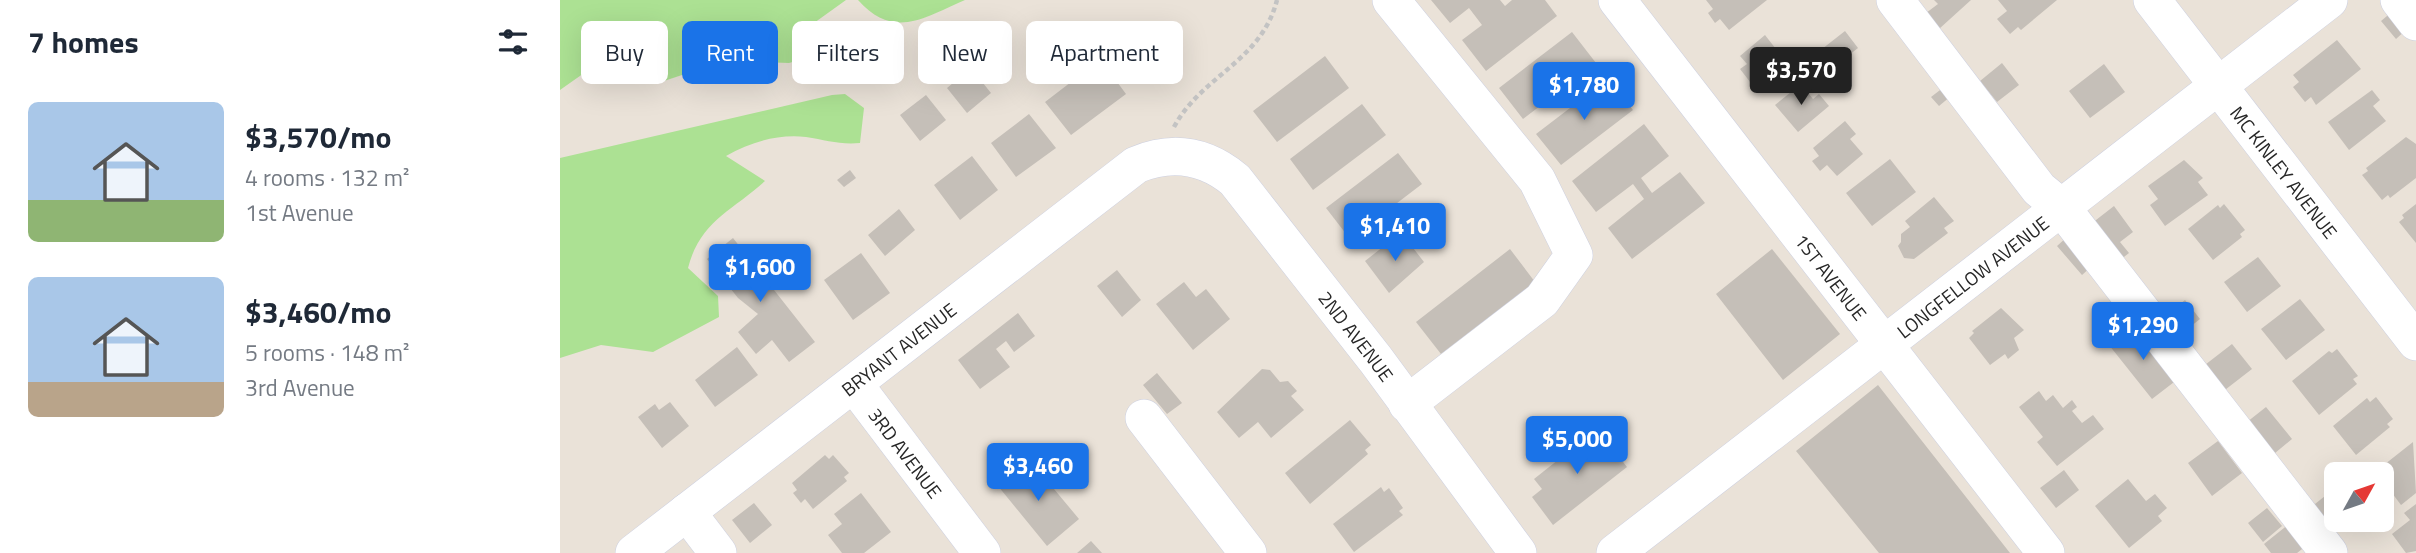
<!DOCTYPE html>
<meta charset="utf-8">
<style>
body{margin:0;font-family:"Titillium Web",sans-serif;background:#f6f6f7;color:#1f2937;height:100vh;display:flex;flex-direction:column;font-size:26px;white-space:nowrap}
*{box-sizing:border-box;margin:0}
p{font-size:23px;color:#747a83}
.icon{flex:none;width:38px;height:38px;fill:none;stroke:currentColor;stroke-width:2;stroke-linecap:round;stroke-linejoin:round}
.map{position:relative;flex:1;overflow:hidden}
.drawer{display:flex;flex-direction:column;background:#fff;width:560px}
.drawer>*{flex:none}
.banner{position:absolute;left:21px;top:21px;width:665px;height:63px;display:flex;gap:14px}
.needle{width:46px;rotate:50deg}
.buttons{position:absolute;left:1764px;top:462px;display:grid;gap:14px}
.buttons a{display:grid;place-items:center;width:70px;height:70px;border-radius:10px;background:#fff;box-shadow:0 7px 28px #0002;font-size:35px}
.price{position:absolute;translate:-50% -60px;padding:0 16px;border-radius:7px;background:#1a73e8;color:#fff;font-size:23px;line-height:46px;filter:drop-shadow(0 2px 4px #0008)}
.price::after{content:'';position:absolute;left:50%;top:42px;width:21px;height:16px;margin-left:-10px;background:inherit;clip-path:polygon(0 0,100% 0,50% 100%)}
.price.current{background:#222;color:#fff}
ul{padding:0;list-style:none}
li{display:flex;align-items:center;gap:21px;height:175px;padding:0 28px}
li span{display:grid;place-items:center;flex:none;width:196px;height:140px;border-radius:10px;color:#555}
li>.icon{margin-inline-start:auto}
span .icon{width:84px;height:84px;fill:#fffc;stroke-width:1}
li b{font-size:30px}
h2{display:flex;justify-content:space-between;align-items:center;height:84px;padding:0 28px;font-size:30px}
.pill{padding:0 24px;border-radius:10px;background:#fff;box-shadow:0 7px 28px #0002;font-size:24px;line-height:63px}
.pill.current{background:#1a73e8;color:#fff}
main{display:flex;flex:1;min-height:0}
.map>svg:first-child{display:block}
.green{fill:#ace193}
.building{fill:#c5bfb8}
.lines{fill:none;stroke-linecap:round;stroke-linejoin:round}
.minor-casing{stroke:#cdd0e0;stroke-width:38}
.path{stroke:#c3c3c3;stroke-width:4.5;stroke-dasharray:5 3.5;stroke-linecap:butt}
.minor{stroke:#fff;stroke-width:37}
.labels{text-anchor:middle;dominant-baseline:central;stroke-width:5;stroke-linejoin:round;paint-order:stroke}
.street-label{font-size:19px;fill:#272727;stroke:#fff}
</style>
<main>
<section class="drawer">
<h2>7 homes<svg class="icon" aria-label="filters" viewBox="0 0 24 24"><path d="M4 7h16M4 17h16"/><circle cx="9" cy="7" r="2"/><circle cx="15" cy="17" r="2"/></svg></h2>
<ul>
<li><span style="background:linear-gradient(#a9c7e8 70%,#8fb573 0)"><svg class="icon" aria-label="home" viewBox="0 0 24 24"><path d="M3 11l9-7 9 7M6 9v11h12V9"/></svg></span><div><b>$3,570/mo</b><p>4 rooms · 132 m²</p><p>1st Avenue</p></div></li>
<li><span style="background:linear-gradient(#a9c7e8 75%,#b9a48a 0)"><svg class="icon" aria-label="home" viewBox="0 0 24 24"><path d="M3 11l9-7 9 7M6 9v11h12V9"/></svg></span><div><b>$3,460/mo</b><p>5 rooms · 148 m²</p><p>3rd Avenue</p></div></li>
</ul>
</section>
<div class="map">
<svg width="1856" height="553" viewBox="0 0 1856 553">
<rect width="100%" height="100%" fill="#eae2d8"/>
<!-- green -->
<path class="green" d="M 0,0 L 286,0 L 247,28 L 250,57 L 229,63 L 200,62 L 128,73 L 98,83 L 50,76 L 34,66 L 0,90 Z
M 298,0 L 405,0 C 363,18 334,40 298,0 Z
M 285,94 L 304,108 L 300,143 C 280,145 266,140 246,137 C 217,134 191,142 166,156 L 205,181 C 172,211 140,221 128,268 L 158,296 L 159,317 L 93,352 L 41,345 L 0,358 L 0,158 L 272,95 Z"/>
<!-- building -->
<path class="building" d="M 871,0 L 940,0 L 945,6 L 952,0 L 985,0 L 997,16 L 926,71 L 902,40 L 922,25 L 909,8 L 890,23 Z
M 1146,0 L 1207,0 L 1169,30 L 1160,19 L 1155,23 L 1148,13 L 1153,9 Z
M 1374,0 L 1411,0 L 1379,29 L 1366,13 L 1378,4 Z
M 1438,0 L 1497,0 L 1461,30 L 1458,27 L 1450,34 L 1437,19 L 1447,11 Z
M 1833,11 L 1847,29 L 1836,39 L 1821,21 Z
M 1285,31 L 1298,48 L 1275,66 L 1262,49 Z
M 1012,32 L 1036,63 L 963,119 L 939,88 Z
M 1205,35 L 1223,58 L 1213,65 L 1218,71 L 1194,87 L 1180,69 L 1187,64 L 1180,56 Z
M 1777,40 L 1801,69 L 1756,105 L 1751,97 L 1745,102 L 1733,87 L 1739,82 L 1733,75 Z
M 765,56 L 789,88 L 717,142 L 693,111 Z
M 1442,63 L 1459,85 L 1437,102 L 1420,81 Z
M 1544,64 L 1565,92 L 1530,118 L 1509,91 Z
M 411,68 L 431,93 L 407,113 L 387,88 Z
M 528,69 L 533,76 L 540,71 L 544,76 L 549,71 L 566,94 L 511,135 L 485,102 Z
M 1048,79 L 1073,110 L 1001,165 L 976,134 Z
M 1241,84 L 1253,99 L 1259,94 L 1269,106 L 1238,132 L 1215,105 Z
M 1384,87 L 1391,96 L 1379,106 L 1371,97 Z
M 1812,90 L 1820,100 L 1813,106 L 1826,121 L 1789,150 L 1768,122 Z
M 366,95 L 386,120 L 360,141 L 340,115 Z
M 802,104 L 826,135 L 753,190 L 730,159 Z
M 469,114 L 496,148 L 456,177 L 431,143 Z
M 1285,121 L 1296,134 L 1290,139 L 1303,154 L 1277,176 L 1267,165 L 1260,171 L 1252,161 L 1259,156 L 1253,148 Z
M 1084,124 L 1109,156 L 1081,178 L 1092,193 L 1120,172 L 1145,203 L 1072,259 L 1048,228 L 1084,199 L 1073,184 L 1036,212 L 1012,181 Z
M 1846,137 L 1856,144 L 1856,178 L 1830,198 L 1828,195 L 1822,200 L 1802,175 L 1808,171 L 1806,168 Z
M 838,153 L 862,184 L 790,239 L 766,208 Z
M 412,156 L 438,190 L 400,220 L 374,185 Z
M 1330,159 L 1356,192 L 1312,226 L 1286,193 Z
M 1624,160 L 1643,178 L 1638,182 L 1648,195 L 1605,226 L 1590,205 L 1598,199 L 1588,186 Z
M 290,170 L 296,178 L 284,187 L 277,180 Z
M 1374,197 L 1394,221 L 1384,228 L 1388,233 L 1354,259 L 1344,258 L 1338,246 L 1341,242 L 1341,234 L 1350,227 L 1345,221 Z
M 1664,204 L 1685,230 L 1680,234 L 1682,237 L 1653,260 L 1628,229 L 1658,205 L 1660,208 Z
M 1856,204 L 1856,243 L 1839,222 L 1844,218 L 1842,215 Z
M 1554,206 L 1573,232 L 1560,242 L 1569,253 L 1555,264 L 1527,227 Z
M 339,209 L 355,230 L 325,256 L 308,235 Z
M 843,235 L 864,262 L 829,293 L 805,261 L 833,239 L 835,241 Z
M 1507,237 L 1532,266 L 1522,275 L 1497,246 Z
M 173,238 L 255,342 L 229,362 L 212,340 L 196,354 L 178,332 L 198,314 L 178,298 L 147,259 Z
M 950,249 L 975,282 L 881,354 L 856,322 Z
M 1212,249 L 1280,334 L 1223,380 L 1156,294 Z
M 301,253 L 330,293 L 293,320 L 264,280 Z
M 1698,257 L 1721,286 L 1687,312 L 1664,282 Z
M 557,270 L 581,300 L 562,317 L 537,286 Z
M 624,282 L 636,297 L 646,289 L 670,319 L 633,350 L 596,304 Z
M 1740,299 L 1765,330 L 1726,360 L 1701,329 Z
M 1625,300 L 1640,319 L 1615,339 L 1600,320 Z
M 1441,308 L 1464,330 L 1454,338 L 1459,350 L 1448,359 L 1445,354 L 1430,365 L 1409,338 L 1414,333 L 1412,331 Z
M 458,313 L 475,336 L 454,352 L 446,341 L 436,349 L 450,367 L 420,389 L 398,360 Z
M 1575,324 L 1618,379 L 1592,399 L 1549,345 Z
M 1672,344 L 1692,369 L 1661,393 L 1641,368 Z
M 177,347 L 198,375 L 155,407 L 135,380 Z
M 1777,349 L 1798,376 L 1793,379 L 1797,384 L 1759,415 L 1732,381 L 1769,351 L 1772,353 Z
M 702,369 L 710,370 L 720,382 L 728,381 L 737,391 L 731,396 L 744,410 L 711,438 L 698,422 L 679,438 L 657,412 Z
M 597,373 L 622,403 L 607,414 L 583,385 Z
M 1318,385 L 1450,553 L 1319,553 L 1236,451 Z
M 1479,391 L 1486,401 L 1493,395 L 1503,408 L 1512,400 L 1517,407 L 1512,411 L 1522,423 L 1533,415 L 1544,429 L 1497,466 L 1477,442 L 1483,437 L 1459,407 Z
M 1816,397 L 1833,419 L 1827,424 L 1830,427 L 1796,455 L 1773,426 L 1807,398 L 1810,402 Z
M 110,402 L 129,426 L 102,448 L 78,417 L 95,404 L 99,410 Z
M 1706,407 L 1732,439 L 1709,458 L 1682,426 Z
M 790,420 L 811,445 L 805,450 L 808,454 L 750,504 L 725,473 Z
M 1037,429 L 1067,467 L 993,525 L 972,497 L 982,489 L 974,479 Z
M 1658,441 L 1682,473 L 1652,496 L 1628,463 Z
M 1853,442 L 1856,493 L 1841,505 L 1826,485 L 1822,489 L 1822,474 L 1815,472 Z
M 265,455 L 269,459 L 273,455 L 289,473 L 284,477 L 287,481 L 253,509 L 245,499 L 241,503 L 233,493 L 237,490 L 232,483 Z
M 469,459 L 519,519 L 487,546 L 438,486 Z
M 1504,470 L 1519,490 L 1496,508 L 1480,488 Z
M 1568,479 L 1586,501 L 1595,494 L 1607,508 L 1598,516 L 1602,521 L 1569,548 L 1535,506 Z
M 821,487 L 824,492 L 829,488 L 843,508 L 839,511 L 843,515 L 794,552 L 773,524 Z
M 1770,492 L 1776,500 L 1776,518 L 1766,527 L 1750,508 Z
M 301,493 L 331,532 L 304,553 L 282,553 L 268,535 L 282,524 L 274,514 Z
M 194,503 L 212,525 L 190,543 L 172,520 Z
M 1856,504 L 1856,551 L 1846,553 L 1832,534 L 1850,520 L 1844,513 Z
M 1707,508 L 1722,526 L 1703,542 L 1688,523 Z
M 1729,524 L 1746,546 L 1737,553 L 1711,553 L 1704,544 Z
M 531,541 L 542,553 L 517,553 Z"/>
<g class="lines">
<defs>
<g id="minor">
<path d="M 831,0 L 977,180 L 1014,255 L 982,300 L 847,404"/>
<path id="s1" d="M 1057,0 L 1486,553"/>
<path d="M 1335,0 L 1479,189 L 1502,208 L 1769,553"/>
<path id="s2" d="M 1592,0 L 1856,342"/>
<path d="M 1839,0 L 1856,22"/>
<path id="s3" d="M 294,384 L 422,553"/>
<path d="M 584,418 L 688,553"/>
<path d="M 127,512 L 158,553"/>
<path id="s4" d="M 74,553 L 576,165 C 612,150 645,155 675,180 L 816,360 L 958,553"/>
<path id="s5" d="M 1055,553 L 1769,0"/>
</g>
</defs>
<!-- minor casing -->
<use href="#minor" class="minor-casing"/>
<!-- path -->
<path class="path" d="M 614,127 C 642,75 701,62 717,0"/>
<!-- minor -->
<use href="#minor" class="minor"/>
</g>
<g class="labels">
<!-- street labels -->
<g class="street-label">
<text stroke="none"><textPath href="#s2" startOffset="217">MC KINLEY AVENUE</textPath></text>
<text stroke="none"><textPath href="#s1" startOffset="350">1ST AVENUE</textPath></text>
<text stroke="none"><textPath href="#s5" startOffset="452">LONGFELLOW AVENUE</textPath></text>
<text stroke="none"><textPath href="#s4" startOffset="938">2ND AVENUE</textPath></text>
<text stroke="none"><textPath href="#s4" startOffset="334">BRYANT AVENUE</textPath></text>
<text stroke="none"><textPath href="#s3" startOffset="86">3RD AVENUE</textPath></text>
</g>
</g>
</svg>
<div class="buttons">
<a><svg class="needle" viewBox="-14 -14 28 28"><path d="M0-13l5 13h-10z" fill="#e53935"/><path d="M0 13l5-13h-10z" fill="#747a83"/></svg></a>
</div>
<b class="price current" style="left:1241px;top:107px">$3,570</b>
<b class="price" style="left:1024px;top:122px">$1,780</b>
<b class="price" style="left:835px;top:263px">$1,410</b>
<b class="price" style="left:200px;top:304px">$1,600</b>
<b class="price" style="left:1583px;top:362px">$1,290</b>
<b class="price" style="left:1017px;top:476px">$5,000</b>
<b class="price" style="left:478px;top:503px">$3,460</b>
<div class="banner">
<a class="pill">Buy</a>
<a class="pill current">Rent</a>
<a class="pill">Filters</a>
<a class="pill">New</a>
<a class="pill">Apartment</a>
</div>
</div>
</main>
